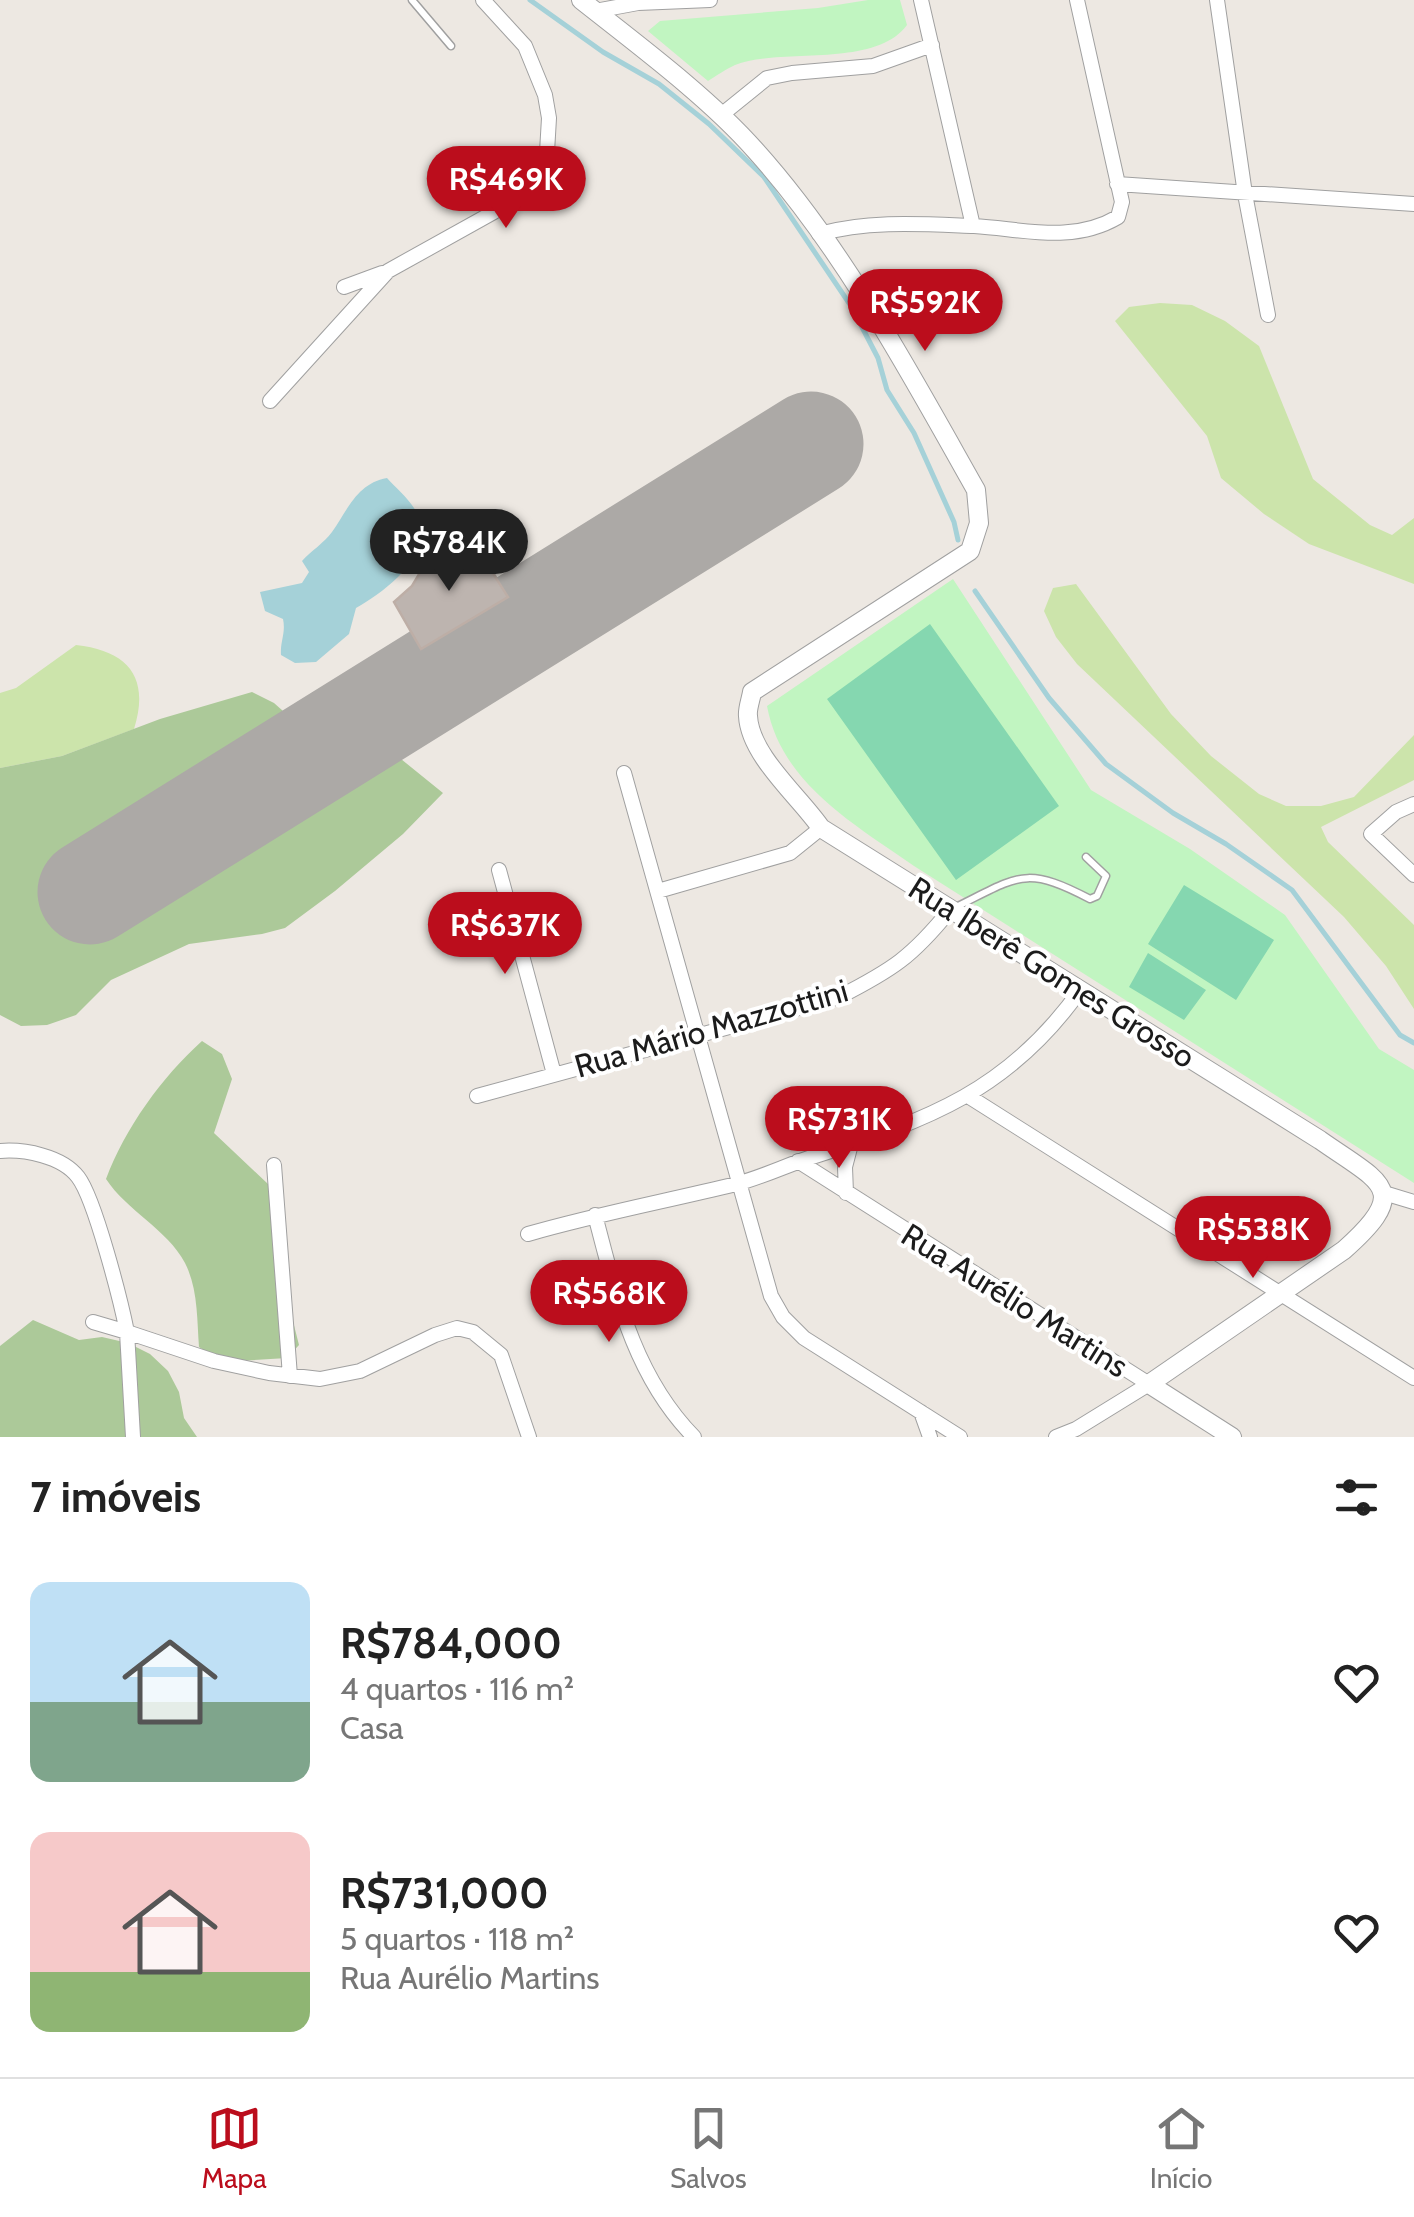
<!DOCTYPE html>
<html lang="pt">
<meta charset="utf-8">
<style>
body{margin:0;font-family:Cabin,sans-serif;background:#f2f2f2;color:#222;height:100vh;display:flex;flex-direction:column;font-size:38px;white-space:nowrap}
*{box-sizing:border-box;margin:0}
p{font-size:32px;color:#767676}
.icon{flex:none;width:55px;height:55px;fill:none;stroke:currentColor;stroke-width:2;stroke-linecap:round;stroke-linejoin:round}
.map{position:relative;height:1437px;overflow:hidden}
.details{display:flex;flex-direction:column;background:#fff;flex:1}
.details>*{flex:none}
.price{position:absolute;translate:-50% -85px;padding:0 22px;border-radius:35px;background:#bb0d1c;color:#fff;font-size:32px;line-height:65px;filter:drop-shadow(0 2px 5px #0008)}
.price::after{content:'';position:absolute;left:50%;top:60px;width:30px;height:22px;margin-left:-15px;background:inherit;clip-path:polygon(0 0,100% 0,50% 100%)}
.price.selected{background:#222;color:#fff}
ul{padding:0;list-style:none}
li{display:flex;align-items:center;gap:30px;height:250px;padding:0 30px}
li span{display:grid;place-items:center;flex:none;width:280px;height:200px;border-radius:20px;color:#555}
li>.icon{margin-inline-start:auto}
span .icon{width:120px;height:120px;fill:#fffc;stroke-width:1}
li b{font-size:42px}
h2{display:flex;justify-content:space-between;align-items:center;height:120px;padding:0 30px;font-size:42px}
.tabs{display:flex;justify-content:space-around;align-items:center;height:140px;border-top:2px solid #e0e0e0;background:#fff;font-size:28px;color:#767676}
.tabs a{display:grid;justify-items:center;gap:5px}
.tabs .selected{color:#bb0d1c}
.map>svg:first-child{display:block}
.grass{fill:#cce4ab}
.forest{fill:#acc999}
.park{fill:#c1f5c1}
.pitch{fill:#85d7b0}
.water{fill:#a5d1d8}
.shadow{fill:#0003}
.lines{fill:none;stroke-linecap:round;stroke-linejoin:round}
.stream{stroke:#a5d1d8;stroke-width:5}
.runway{stroke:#aca9a6;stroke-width:105}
.building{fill:#bdb4af;stroke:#bdaea6;stroke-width:2.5}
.service-casing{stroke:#a0a0a0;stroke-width:9}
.minor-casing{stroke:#a0a0a0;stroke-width:16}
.tertiary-casing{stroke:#a0a0a0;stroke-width:20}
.service{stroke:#fff;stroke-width:6}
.minor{stroke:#fff;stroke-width:14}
.tertiary{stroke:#fff;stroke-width:18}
.labels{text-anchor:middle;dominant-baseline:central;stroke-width:8;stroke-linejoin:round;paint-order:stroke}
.street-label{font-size:32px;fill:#1c1c1c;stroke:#fff}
</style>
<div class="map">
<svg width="1414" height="1437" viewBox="0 0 1414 1437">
<rect width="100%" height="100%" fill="#ede8e2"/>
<!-- grass -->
<path class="grass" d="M 1160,303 L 1192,305 L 1225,321 L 1259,346 L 1313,479 L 1370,525 L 1392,535 L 1414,518 L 1414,584 L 1309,544 L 1264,514 L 1221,478 L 1207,436 L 1115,321 L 1129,307 Z
M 1076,584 L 1171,714 L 1211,756 L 1259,794 L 1286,806 L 1321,806 L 1354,797 L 1414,735 L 1414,780 L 1321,827 L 1328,842 L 1414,925 L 1414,1009 L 1386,966 L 1344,917 L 1077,664 L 1056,637 L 1044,611 L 1053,588 Z
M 76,645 C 129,651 150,678 134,729 L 62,756 L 0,768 L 0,693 L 16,688 Z"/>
<!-- forest -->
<path class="forest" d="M 252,692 L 274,703 L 292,719 C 255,762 197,780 150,808 C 141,813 130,817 123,823 C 106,839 95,861 85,881 L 97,900 L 110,887 L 285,773 L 307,763 L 380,742 L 443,793 L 403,834 L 335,891 L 285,928 L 262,934 L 189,944 L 111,980 L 76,1015 L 47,1025 L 21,1026 L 0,1015 L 0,768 L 62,756 L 160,719 Z
M 202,1041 L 222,1054 L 232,1079 L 214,1133 L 268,1184 L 282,1256 L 284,1286 L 299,1345 L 287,1358 L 222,1362 L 199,1347 C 197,1320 198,1288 185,1263 C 167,1229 127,1211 106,1179 C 125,1128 162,1077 202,1041 Z
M 33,1320 L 79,1340 L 102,1337 L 128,1343 L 150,1354 L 168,1371 L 179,1392 L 184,1418 L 197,1437 L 0,1437 L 0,1346 Z"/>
<!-- park -->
<path class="park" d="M 868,0 L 900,0 L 907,25 C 875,69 780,47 735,65 C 726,69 716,76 708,81 L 648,31 L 660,21 L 818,8 Z
M 953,579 L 1091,790 L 1190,849 L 1285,915 L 1379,1049 L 1414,1070 L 1414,1183 L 914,866 C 854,824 781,783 767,706 Z"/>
<!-- pitch -->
<path class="pitch" d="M 930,624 L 1059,806 L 956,880 L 827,699 Z
M 1184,885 L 1274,940 L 1236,1000 L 1148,944 Z
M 1148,953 L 1206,990 L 1184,1020 L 1129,987 Z"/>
<!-- water -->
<path class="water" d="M 387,478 C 395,487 407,497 414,508 C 441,551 387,590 356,608 L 349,634 L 316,662 L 295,663 L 281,655 C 280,641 286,633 283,619 L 265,611 L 260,592 L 302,583 L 309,572 L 302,561 C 311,551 324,543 332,532 C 347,511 357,483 387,478 Z"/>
<!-- shadow -->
<path class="shadow" d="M 470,540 L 480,550 L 517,608 L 433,658 L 423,648 L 397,603 Z"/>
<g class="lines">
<!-- stream -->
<path class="stream" d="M 530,0 L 603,52 L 659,84 L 709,124 L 764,177 L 851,306 L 878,358 L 887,390 L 914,433 L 954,522 L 958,540
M 975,591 L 1049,698 L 1106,764 L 1173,813 L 1226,844 L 1292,890 L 1400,1035 L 1414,1043"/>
<!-- runway -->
<path class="runway" d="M 90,892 L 811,444"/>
</g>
<!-- building -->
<path class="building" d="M 470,537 L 508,597 L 421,649 L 394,602 L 412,586 L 424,566 Z"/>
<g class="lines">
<defs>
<path id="service" d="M 412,0 L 451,46
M 956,907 C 1019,876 1025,865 1090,899 L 1097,896 L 1106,876 L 1086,857"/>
<path id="minor" d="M 921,0 L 973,226
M 1217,0 L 1245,194 L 1268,315
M 595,11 L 638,3 L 710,0
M 720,116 L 767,78 L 792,73 L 873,66 L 932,45
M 1117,184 L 1414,204
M 819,234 C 868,220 923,224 974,226 C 1024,229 1072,244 1118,217 L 1122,202 L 1077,0
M 344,287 L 382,273
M 270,401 L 388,271 L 494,212 L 525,188 L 538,171 L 547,152 L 549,118 L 545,95 L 525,46 L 483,0
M 624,773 L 771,1296 L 783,1317 L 804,1338 L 960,1437
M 1414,804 L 1396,812 L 1371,834 L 1414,875
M 499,870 L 554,1074
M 658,891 L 790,853 L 821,828
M 477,1096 L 839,997 C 892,970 912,957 950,910
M 968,1096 L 1414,1378
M 0,1151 C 24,1149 62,1156 78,1177 C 95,1199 121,1302 127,1332 L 214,1361 L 269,1373 L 320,1379 L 360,1371 L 435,1335 L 457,1328 L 473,1332 L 501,1355 L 529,1437
M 798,1161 L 1149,1384 L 1076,1429 L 1056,1437
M 274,1165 L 290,1376
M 846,1193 L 845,1167 L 851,1144
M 1384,1193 L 1414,1202
M 595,1215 C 616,1295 634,1376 694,1437
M 528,1234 C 597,1214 667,1201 736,1184 C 763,1177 789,1164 815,1156 C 928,1120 1010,1090 1081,989
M 93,1322 L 127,1332 L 133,1437
M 921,1412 L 930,1437"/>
<path id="tertiary" d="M 581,0 C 638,45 708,97 755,150 C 844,249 911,375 976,490 L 979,523 L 970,551 L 752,692 C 751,699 747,709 748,716 C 750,756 800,797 821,828 L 1320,1140 C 1381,1183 1413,1189 1344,1250 L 1149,1384 L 1232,1437"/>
</defs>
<!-- service casing -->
<use href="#service" class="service-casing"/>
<!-- minor casing -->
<use href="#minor" class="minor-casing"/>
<!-- tertiary casing -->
<use href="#tertiary" class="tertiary-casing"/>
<!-- service -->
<use href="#service" class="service"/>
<!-- minor -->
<use href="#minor" class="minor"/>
<!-- tertiary -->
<use href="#tertiary" class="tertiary"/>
</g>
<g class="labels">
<!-- street labels -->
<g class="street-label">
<text transform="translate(1052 972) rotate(32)">Rua Iberê Gomes Grosso</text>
<text transform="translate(711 1028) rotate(-16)">Rua Mário Mazzottini</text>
<text transform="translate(1015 1300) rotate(32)">Rua Aurélio Martins</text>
</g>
</g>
</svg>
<b class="price" style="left:506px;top:231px">R$469K</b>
<b class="price" style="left:925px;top:354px">R$592K</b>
<b class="price selected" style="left:449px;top:594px">R$784K</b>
<b class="price" style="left:505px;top:977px">R$637K</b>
<b class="price" style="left:839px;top:1171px">R$731K</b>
<b class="price" style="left:1253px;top:1281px">R$538K</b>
<b class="price" style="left:609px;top:1345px">R$568K</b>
</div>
<section class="details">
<h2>7 imóveis<svg class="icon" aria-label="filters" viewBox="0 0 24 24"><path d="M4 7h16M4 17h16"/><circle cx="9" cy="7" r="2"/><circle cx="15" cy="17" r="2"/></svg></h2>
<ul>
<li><span style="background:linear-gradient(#bfe0f5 60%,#7fa58c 0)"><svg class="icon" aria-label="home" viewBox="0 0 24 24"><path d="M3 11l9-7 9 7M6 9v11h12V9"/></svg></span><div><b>R$784,000</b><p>4 quartos · 116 m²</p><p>Casa</p></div><svg class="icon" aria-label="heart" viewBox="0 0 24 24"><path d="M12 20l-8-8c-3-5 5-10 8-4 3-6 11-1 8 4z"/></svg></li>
<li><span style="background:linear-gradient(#f6c9c9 70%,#8fb573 0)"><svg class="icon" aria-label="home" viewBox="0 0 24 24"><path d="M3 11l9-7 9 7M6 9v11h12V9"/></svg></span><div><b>R$731,000</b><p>5 quartos · 118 m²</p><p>Rua Aurélio Martins</p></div><svg class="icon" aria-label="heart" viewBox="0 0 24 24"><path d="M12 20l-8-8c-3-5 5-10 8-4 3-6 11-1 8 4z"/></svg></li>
</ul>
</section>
<nav class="tabs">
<a class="selected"><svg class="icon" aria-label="map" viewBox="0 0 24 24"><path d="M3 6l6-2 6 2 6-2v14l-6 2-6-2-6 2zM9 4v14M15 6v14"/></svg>Mapa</a>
<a><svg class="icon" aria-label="saved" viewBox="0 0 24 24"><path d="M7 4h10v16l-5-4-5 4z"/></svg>Salvos</a>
<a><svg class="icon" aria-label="home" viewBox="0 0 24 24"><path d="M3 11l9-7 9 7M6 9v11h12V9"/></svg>Início</a>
</nav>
